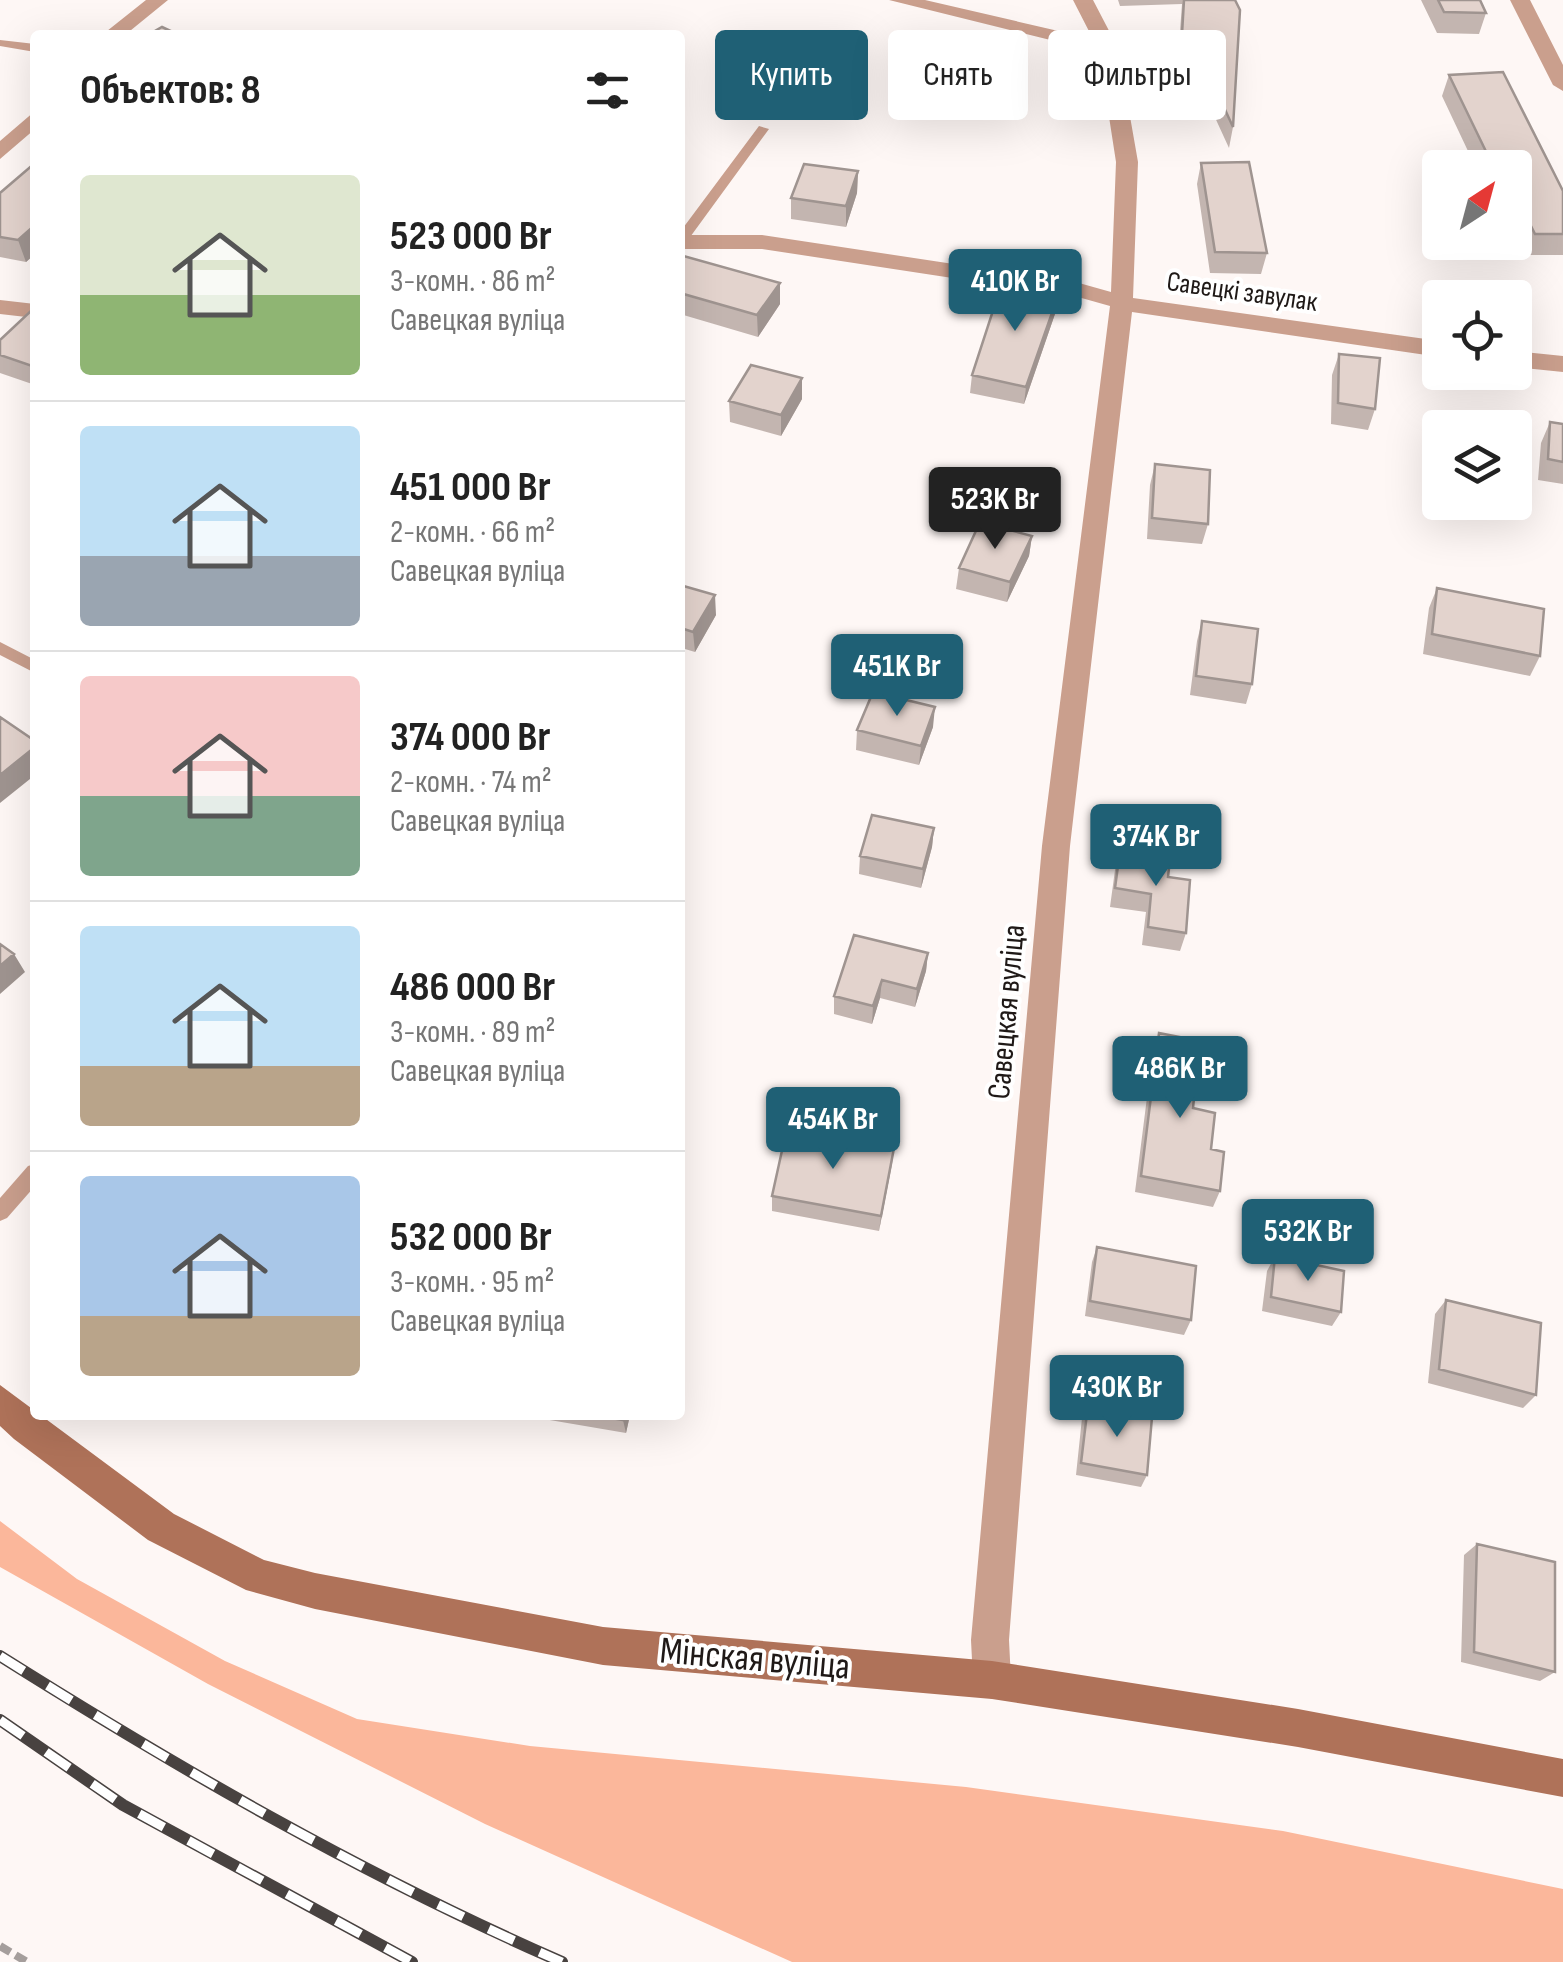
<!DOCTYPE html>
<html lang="ru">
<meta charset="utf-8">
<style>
body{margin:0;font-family:"Sofia Sans Condensed",sans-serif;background:#f2f2f2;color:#222;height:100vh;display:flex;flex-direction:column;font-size:38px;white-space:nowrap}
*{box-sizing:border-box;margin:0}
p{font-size:32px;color:#767676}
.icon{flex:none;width:55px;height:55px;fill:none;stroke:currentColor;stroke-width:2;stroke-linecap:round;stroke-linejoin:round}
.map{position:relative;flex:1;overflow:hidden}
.panel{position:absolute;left:30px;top:30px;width:655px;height:1390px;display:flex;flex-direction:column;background:#fff;border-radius:10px;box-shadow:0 10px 40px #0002}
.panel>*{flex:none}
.hud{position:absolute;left:715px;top:30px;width:698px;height:90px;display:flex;gap:20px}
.needle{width:65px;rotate:36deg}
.fabs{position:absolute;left:1422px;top:150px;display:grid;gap:20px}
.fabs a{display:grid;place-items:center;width:110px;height:110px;border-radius:10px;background:#fff;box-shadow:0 10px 40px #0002;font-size:50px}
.price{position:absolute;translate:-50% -85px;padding:0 22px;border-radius:10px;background:#1f6075;color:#fff;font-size:32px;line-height:65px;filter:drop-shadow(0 2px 5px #0008)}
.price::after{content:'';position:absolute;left:50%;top:60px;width:30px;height:22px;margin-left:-15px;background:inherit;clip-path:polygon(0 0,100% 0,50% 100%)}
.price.active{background:#222;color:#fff}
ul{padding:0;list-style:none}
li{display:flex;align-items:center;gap:30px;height:250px;padding:0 50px}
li+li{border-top:2px solid #e0e0e0}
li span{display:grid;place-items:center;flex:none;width:280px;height:200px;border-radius:10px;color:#555}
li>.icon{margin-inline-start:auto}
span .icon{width:120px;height:120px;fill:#fffc;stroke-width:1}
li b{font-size:42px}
h2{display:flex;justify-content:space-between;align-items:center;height:120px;padding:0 50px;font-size:42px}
.tag{padding:0 35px;border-radius:10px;background:#fff;box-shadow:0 10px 40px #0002;font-size:35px;line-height:90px}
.tag.active{background:#1f6075;color:#fff}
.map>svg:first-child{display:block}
.green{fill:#fbb79b}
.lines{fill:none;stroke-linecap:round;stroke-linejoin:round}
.path{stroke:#a59e9c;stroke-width:8;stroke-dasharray:12 6;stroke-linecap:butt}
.lane{fill:#ca9f8d;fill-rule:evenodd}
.street{fill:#ca9f8d;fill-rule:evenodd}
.secondary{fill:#af7259;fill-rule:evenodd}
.rail-casing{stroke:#484240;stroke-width:12}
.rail{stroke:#fff;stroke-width:9;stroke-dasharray:28;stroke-linecap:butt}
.wall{fill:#c3b5b0}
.shaded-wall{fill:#9f9490}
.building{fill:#e3d3cd;stroke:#9f9490;stroke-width:2.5}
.labels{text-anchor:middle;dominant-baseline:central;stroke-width:8;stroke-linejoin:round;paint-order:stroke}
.far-street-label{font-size:28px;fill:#1f1917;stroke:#fff}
.street-label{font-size:32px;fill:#1f1917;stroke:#fff}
.near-street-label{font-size:38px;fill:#1f1917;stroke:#fff}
</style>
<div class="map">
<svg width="1563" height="1962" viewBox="0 0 1563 1962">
<rect width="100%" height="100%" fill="#fef7f5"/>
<!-- green -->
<path class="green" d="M 0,1521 L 77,1579 L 225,1661 L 357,1719 L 530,1746 L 966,1787 L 1283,1831 L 1563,1889 L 1563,1962 L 792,1962 L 485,1824 L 208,1684 L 0,1567 Z"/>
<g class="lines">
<!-- path -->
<path class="path" d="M 0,1946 L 27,1962"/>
<!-- lane -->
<path class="lane" d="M 0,40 L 35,44 L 35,52 L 0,46 Z
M 759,126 L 769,129 L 685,244 L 680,245 L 680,232 Z
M 0,642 L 35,660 L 35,673 L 0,655 Z
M 35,1164 L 35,1186 L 7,1218 L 0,1221 L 0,1198 L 28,1166 Z"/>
<!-- street -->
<path class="street" d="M 146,0 L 168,0 L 125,35 L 102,35 Z
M 889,0 L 925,0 L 1093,39 L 1073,0 L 1093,0 L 1118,48 L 1138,162 L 1133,298 L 1440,341 L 1440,357 L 1132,312 L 1070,846 L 1009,1640 L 1011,1680 L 1005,1693 L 992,1699 L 979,1693 L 973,1680 L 971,1640 L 1042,846 L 1110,306 L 1078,297 L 762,249 L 680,249 L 680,235 L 762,235 L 1079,283 L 1111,292 L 1116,162 L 1099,52 Z
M 1510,0 L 1530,0 L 1563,65 L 1563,91 L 1553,85 Z
M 35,111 L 35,129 L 0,159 L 0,141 Z
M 0,300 L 35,304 L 35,318 L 0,314 Z
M 1515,351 L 1563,356 L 1563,372 L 1515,367 Z"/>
<!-- secondary -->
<path class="secondary" d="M 0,1385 L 174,1514 L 264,1560 L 315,1573 L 603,1627 L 992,1661 L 1298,1709 L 1563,1759 L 1563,1797 L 1298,1747 L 992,1699 L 603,1665 L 315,1609 L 246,1590 L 148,1540 L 14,1439 L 0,1426 Z"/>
<defs>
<path id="rail" d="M 0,1656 C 181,1770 365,1876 562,1962
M 0,1720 L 123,1805 L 412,1962"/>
</defs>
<!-- rail casing -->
<use href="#rail" class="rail-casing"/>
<!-- rail -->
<use href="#rail" class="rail"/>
</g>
<!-- wall -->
<path class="wall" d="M 1118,0 L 1235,0 L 1233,127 L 1229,148 L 1195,74 L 1177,73 L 1182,4 L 1120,6 Z
M 1421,0 L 1480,0 L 1486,13 L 1479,34 L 1437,33 Z
M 1449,75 L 1563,191 L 1563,255 L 1527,255 L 1515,231 L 1515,168 L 1476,168 L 1442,96 Z
M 35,163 L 35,254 L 26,262 L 0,257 L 0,193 Z
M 1201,163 L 1267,253 L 1261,274 L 1210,273 L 1197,184 Z
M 858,171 L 857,193 L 846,227 L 791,219 L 791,198 Z
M 680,255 L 780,304 L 758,337 L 680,314 Z
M 35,310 L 35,385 L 0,373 L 0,340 Z
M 1056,311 L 1024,404 L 970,393 L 972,375 Z
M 1339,354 L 1375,409 L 1368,430 L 1331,424 L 1332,375 Z
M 802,378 L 802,399 L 781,436 L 730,422 L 729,401 Z
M 1550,422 L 1563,424 L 1563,484 L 1538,480 L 1541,443 Z
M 1155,464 L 1208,524 L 1202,544 L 1147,539 L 1150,485 Z
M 1032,536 L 1029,556 L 1007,602 L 956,589 L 959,568 Z
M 680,585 L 716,615 L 695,652 L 685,649 L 680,661 Z
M 1437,588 L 1540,656 L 1530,676 L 1423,654 L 1429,608 Z
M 1202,621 L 1252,684 L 1246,704 L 1190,695 L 1197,641 Z
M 933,727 L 919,765 L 856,750 L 857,730 Z
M 934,828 L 932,847 L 921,888 L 859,874 L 860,856 Z
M 1120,851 L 1168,877 L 1186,933 L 1180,951 L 1142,945 L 1146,912 L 1110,907 L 1115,870 Z
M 928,953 L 926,971 L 915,1007 L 880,998 L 872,1024 L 834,1014 L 834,996 Z
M 1159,1033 L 1211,1149 L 1220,1191 L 1213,1207 L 1135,1192 L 1153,1050 Z
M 894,1148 L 879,1231 L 772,1211 L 772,1196 Z
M 1097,1247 L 1191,1320 L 1184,1335 L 1085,1316 L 1092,1262 Z
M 1275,1256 L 1341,1312 L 1332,1326 L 1262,1311 L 1267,1271 Z
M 1446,1300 L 1536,1395 L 1523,1408 L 1428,1383 L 1435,1314 Z
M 1088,1405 L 1147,1475 L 1141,1487 L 1076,1475 L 1082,1418 Z
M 531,1415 L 630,1415 L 626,1433 L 532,1417 Z
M 1477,1544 L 1555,1672 L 1540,1681 L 1461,1662 L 1464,1555 Z"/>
<!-- shaded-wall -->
<path class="shaded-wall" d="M 858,171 L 857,193 L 846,227 L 846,206 Z
M 35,225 L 35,254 L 26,262 L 18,240 Z
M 780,283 L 780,304 L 758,337 L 757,315 Z
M 1059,293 L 1056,311 L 1024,404 L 1026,387 Z
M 802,378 L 802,399 L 781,436 L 781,415 Z
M 1032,536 L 1029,556 L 1007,602 L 1010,582 Z
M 715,595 L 716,615 L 695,652 L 693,632 Z
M 684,629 L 685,649 L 680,661 L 680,637 Z
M 935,707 L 933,727 L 919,765 L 921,746 Z
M 35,747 L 35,775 L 0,803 L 0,775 Z
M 934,828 L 932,847 L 921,888 L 923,869 Z
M 928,953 L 926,971 L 915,1007 L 917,989 Z
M 14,954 L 25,972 L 0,994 L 0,966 Z
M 882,980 L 880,998 L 872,1024 L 873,1006 Z
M 894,1148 L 892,1164 L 879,1231 L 881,1216 Z
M 624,1415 L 630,1415 L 626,1433 L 623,1420 Z"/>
<!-- building -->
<path class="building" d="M 1184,0 L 1235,0 L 1240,10 L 1233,127 L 1199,53 L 1181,51 Z
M 1438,0 L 1480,0 L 1486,13 L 1444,12 Z
M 162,27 L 179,35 L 148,35 Z
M 1503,72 L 1563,191 L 1563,234 L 1535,234 L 1515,194 L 1515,168 L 1494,168 L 1449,75 Z
M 1249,162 L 1267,253 L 1215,252 L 1201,163 Z
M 35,163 L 35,225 L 18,240 L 0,237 L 0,193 Z
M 804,164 L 858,171 L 846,206 L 791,198 Z
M 680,255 L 780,283 L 757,315 L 680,293 Z
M 1002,283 L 1059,293 L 1026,387 L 972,375 Z
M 33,309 L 35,310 L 35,367 L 0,355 L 0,340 Z
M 1339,354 L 1380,358 L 1375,409 L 1338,403 Z
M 751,365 L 802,378 L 781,415 L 729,401 Z
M 1550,422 L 1563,424 L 1563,462 L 1548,459 Z
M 1155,464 L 1210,470 L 1208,524 L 1152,518 Z
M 980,522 L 1032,536 L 1010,582 L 959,568 Z
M 680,585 L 715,595 L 693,632 L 684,629 L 680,637 Z
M 1437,588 L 1544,609 L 1540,656 L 1432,634 Z
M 1202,621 L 1258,629 L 1252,684 L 1196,676 Z
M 873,692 L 935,707 L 921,746 L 857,730 Z
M 0,717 L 35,741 L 35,747 L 0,775 Z
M 872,815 L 934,828 L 923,869 L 860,856 Z
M 1120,851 L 1170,859 L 1168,877 L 1190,880 L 1186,933 L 1148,927 L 1151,894 L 1115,888 Z
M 854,935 L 928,953 L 917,989 L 882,980 L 873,1006 L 834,996 Z
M 0,944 L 14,954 L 0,966 Z
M 1159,1033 L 1200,1041 L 1193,1108 L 1215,1113 L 1211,1149 L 1224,1152 L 1220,1191 L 1141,1176 Z
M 787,1128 L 894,1148 L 881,1216 L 772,1196 Z
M 1097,1247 L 1196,1266 L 1191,1320 L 1090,1301 Z
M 1275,1256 L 1344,1271 L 1341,1312 L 1271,1297 Z
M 1446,1300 L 1541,1323 L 1536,1395 L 1439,1369 Z
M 1088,1405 L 1152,1417 L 1147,1475 L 1081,1463 Z
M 594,1415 L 624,1415 L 623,1420 Z
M 1477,1544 L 1555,1562 L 1555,1672 L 1474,1652 Z"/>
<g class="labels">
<!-- far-street labels -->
<g class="far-street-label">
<text transform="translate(1242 292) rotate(8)">Савецкі завулак</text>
</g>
<!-- street labels -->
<g class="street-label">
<text transform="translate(1007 1012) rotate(-85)">Савецкая вуліца</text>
</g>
<!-- near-street labels -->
<g class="near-street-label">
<text transform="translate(755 1659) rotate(5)">Мінская вуліца</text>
</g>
</g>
</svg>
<div class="fabs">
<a><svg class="needle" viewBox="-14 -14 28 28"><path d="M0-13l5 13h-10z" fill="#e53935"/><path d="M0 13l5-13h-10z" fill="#767676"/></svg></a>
<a><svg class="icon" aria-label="locate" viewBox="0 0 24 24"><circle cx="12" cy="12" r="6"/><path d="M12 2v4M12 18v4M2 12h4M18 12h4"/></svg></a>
<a><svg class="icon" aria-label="layers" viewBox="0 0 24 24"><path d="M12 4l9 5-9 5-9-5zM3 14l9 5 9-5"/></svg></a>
</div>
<b class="price" style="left:1015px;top:334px">410K Br</b>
<b class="price active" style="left:995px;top:552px">523K Br</b>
<b class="price" style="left:897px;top:719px">451K Br</b>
<b class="price" style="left:1156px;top:889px">374K Br</b>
<b class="price" style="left:1180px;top:1121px">486K Br</b>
<b class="price" style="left:833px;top:1172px">454K Br</b>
<b class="price" style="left:1308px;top:1284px">532K Br</b>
<b class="price" style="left:1117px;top:1440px">430K Br</b>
<div class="hud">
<a class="tag active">Купить</a>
<a class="tag">Снять</a>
<a class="tag">Фильтры</a>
</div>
<section class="panel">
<h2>Объектов: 8<svg class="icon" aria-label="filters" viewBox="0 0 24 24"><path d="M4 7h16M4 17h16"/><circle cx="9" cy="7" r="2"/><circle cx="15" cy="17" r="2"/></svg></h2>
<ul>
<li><span style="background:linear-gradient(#dfe7d0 60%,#8fb573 0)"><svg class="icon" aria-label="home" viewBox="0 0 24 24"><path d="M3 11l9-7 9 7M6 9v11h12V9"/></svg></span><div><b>523 000 Br</b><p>3-комн. · 86 m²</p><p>Савецкая вуліца</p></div></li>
<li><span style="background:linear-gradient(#bfe0f5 65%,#9aa5b1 0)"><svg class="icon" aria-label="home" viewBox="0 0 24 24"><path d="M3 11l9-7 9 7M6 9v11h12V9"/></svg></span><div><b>451 000 Br</b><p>2-комн. · 66 m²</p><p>Савецкая вуліца</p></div></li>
<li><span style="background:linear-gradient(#f6c9c9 60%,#7fa58c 0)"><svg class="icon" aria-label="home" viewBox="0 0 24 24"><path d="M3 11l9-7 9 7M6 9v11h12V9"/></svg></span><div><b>374 000 Br</b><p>2-комн. · 74 m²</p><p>Савецкая вуліца</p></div></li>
<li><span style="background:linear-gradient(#bfe0f5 70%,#b9a48a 0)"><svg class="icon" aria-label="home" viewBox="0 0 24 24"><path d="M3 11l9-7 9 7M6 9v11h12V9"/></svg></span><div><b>486 000 Br</b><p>3-комн. · 89 m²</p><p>Савецкая вуліца</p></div></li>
<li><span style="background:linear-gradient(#a9c7e8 70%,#b9a48a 0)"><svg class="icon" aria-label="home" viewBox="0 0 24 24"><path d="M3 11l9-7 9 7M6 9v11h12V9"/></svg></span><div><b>532 000 Br</b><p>3-комн. · 95 m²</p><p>Савецкая вуліца</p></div></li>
</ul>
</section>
</div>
